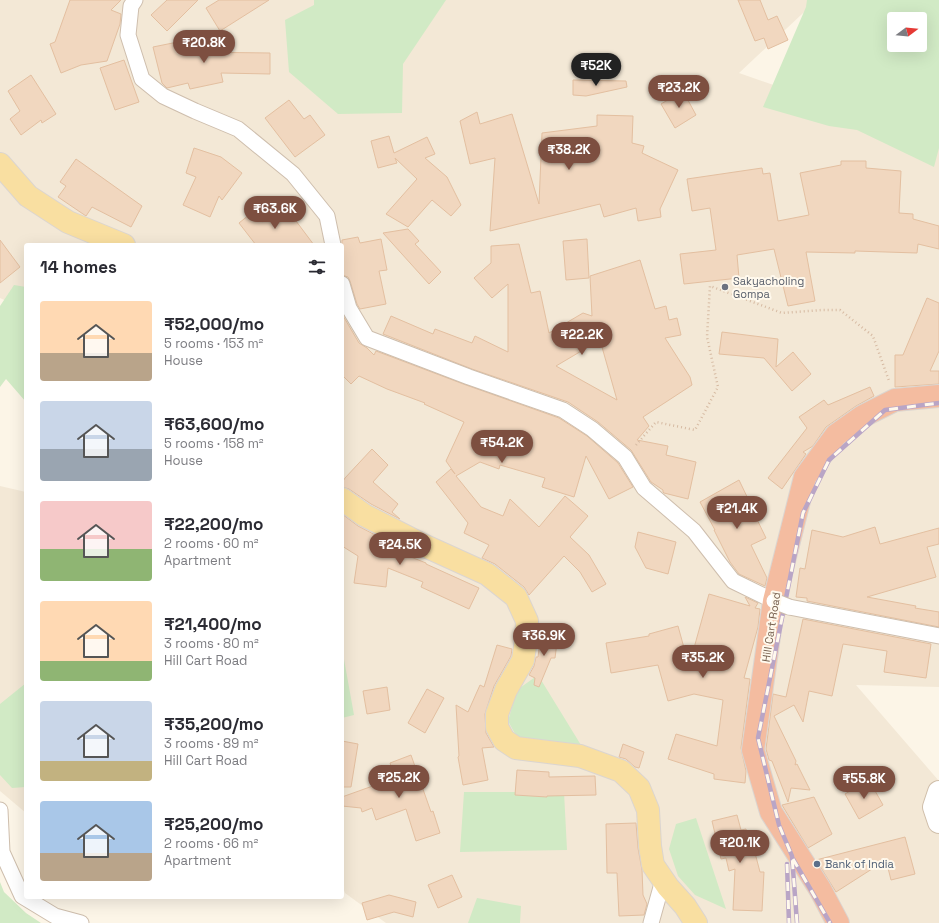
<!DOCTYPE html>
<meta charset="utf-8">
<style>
body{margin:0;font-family:"Space Grotesk",sans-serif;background:#f7f7f7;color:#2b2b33;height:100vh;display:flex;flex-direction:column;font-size:15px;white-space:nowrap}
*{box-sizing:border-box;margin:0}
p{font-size:13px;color:#7c7c81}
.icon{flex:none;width:22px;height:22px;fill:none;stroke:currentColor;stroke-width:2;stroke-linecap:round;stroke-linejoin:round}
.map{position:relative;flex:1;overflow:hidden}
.side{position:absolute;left:24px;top:243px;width:320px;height:656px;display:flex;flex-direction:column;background:#fff;border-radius:4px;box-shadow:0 4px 16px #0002}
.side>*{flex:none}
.needle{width:26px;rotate:74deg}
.buttons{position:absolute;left:887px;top:12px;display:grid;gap:8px}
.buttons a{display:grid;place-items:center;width:40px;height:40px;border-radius:4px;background:#fff;box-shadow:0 4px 16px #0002;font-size:20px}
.price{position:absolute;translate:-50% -34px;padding:0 9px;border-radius:14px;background:#7d4f40;color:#fff;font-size:13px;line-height:26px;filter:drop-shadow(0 1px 2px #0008)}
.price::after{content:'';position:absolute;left:50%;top:24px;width:12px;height:9px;margin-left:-6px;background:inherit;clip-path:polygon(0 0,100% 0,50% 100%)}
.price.selected{background:#222;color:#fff}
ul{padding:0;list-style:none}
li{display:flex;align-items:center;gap:12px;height:100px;padding:0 16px}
li span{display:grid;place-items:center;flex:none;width:112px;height:80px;border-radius:4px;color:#555}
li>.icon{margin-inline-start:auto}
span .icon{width:48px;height:48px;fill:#fffc;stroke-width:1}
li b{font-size:17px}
h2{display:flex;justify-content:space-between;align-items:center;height:48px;padding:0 16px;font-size:17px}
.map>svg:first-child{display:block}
.residential{fill:#f3e8d6}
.green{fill:#d1eac5;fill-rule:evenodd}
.building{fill:#f1d7bf;stroke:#e3bfa0;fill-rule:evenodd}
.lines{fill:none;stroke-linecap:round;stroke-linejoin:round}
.street-casing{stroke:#cebead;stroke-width:17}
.secondary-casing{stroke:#d0bfab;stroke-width:24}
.primary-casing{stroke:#dbd5d0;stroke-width:24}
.highway-casing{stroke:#dbd5d0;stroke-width:24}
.path{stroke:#d6baa2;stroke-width:2.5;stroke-dasharray:1 3;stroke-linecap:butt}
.street{stroke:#fff;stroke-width:15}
.secondary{stroke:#fff;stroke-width:22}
.primary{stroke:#f9dfa1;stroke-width:22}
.highway{stroke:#f4bca0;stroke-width:22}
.rail-casing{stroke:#b9a5c6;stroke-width:4.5}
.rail{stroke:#fff9ed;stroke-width:3;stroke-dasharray:9;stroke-linecap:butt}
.street-bridge-casing{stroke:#cebead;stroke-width:17;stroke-linecap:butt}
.street-bridge{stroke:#fff;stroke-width:15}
.worship-dot{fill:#6b7280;stroke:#fff9ed;stroke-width:1.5}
.service-dot{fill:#5c6f8a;stroke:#fff9ed;stroke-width:1.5}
.labels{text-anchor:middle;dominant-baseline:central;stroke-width:4;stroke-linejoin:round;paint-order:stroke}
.worship-label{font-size:11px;fill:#5b616d;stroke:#fff9ed;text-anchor:start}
.street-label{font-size:11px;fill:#755e4c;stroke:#fff9ed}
.service-label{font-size:11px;fill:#4e5e75;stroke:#fff9ed;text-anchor:start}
</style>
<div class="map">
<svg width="939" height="923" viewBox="0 0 939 923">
<rect width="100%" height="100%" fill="#fcf5e7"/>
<!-- residential -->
<path class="residential" d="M 0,0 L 817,0 L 739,73 L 845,110 L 939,118 L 939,687 L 856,685 L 939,781 L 939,923 L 386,923 L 345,893 L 342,885 L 342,245 L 26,245 L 26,310 L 0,298 Z
M 0,486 L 26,492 L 26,813 L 0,791 Z"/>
<!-- green -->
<path class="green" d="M 314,0 L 446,0 L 403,64 L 402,113 L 338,114 L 289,72 L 285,20 L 314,5 Z
M 807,0 L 939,0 L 939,148 L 934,167 L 857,130 L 829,126 L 763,107 L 806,7 ZM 894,19 L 920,19 L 920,45 L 894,45 Z
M 14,285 L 26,287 L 26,402 L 6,379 L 0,387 L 0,306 Z
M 342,648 L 354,715 L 342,718 Z
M 538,675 L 584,750 L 518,739 L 508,721 L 517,690 Z
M 26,683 L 26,787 L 12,788 L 0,775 L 0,704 Z
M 464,792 L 564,792 L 567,850 L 460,852 Z
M 696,818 L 726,909 L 695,895 L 678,876 L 669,849 L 676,824 Z
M 0,882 L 4,892 L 26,913 L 41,923 L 0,923 Z
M 477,898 L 521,906 L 520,923 L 468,923 Z"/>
<!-- building -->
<path class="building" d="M 70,0 L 121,0 L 111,10 L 121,14 L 120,24 L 107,61 L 81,65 L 61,73 L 50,44 L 55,42 Z
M 167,0 L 198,0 L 167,31 L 151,15 Z
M 219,0 L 269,0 L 220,31 L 206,8 Z
M 738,0 L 760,0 L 768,20 L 777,16 L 788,40 L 768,49 L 764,38 L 755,41 Z
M 212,35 L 213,36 L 188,52 L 270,53 L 270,74 L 221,73 L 223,82 L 190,89 L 188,83 L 167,88 L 162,83 L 153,47 Z
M 124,60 L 139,102 L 115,110 L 100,68 Z
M 31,75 L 56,114 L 42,123 L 41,120 L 21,135 L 10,119 L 20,111 L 8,91 Z
M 573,80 L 626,81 L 627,87 L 586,96 L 573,95 Z
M 683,91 L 696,115 L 675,128 L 661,104 Z
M 289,100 L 304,119 L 310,115 L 325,135 L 295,157 L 265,118 Z
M 477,112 L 480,124 L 512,114 L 539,204 L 542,133 L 597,126 L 597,115 L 633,116 L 632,143 L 644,146 L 642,153 L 678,170 L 660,209 L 661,217 L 638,221 L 636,208 L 604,217 L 600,204 L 490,231 L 495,158 L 470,164 L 460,121 Z
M 389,136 L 394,153 L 427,137 L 435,154 L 425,158 L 447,177 L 461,205 L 451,216 L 432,200 L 408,227 L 386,214 L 417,179 L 395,158 L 397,163 L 378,168 L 371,141 Z
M 194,148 L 221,157 L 242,173 L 222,200 L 219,196 L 210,217 L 183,205 L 196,177 L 186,173 Z
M 76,159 L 142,206 L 131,227 L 92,207 L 86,216 L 58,197 L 66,186 L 60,182 Z
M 841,161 L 866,161 L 866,168 L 901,171 L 899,213 L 913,214 L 913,219 L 939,226 L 939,249 L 918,244 L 917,253 L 855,251 L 855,253 L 806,252 L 815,301 L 788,306 L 774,249 L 737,255 L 739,278 L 684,284 L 680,254 L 716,250 L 710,208 L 692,211 L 687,179 L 762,168 L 763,174 L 770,173 L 778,221 L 809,215 L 800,173 L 841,165 Z
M 284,205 L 314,245 L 256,245 L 239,223 L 254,211 L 262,222 Z
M 408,229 L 419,241 L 415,244 L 441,272 L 429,284 L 383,233 Z
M 358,237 L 360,243 L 381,239 L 387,270 L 379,271 L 386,304 L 360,309 L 357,304 L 350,281 L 348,277 L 342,275 L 342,240 Z
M 587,239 L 589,278 L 566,280 L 563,241 Z
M 0,240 L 20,267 L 0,283 Z
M 519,244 L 531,293 L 540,291 L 549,333 L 583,313 L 592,316 L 590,276 L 640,260 L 655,309 L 666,306 L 669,320 L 677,318 L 681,335 L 665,338 L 690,377 L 692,385 L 643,417 L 649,426 L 637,440 L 668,446 L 666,455 L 696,462 L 688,499 L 664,493 L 663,492 L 663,490 L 651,482 L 631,450 L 598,422 L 568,402 L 472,369 L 383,334 L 391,316 L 433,334 L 435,329 L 472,343 L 475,336 L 508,352 L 508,284 L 492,298 L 474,278 L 491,263 L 491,246 ZM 600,340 L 617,400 L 556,366 Z
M 927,298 L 939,303 L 939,351 L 930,371 L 939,371 L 939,384 L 895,387 L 895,355 L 903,355 Z
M 342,314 L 359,343 L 367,348 L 374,355 L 376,351 L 466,385 L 559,418 L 587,436 L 618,463 L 633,487 L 609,499 L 586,456 L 574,497 L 542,487 L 545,478 L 500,465 L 499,469 L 480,462 L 456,476 L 481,507 L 503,516 L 510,499 L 539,527 L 565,496 L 588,516 L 570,537 L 589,555 L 606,584 L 592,592 L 580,572 L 564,556 L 529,595 L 524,587 L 495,564 L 482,558 L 489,545 L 464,533 L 468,523 L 436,482 L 451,469 L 455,474 L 446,461 L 464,422 L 424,404 L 425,403 L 387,389 L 359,376 L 351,384 L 342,375 Z
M 722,332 L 778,339 L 776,367 L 793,352 L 811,374 L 792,391 L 764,358 L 719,354 Z
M 870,387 L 874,396 L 856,406 L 826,427 L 813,446 L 803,452 L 806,454 L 782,489 L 768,478 L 807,428 L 799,417 L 824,400 L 828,405 Z
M 372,449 L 388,465 L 373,482 L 398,504 L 392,512 L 400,519 L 371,504 L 349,489 L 342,487 L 342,483 L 345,478 Z
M 739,480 L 751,505 L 750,505 L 766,538 L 751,545 L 767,578 L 765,586 L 739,574 L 730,562 L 714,530 L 715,530 L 700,502 Z
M 342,514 L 358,526 L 383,539 L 378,544 L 426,563 L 426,564 L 479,588 L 469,609 L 421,587 L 423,582 L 388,568 L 386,587 L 354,583 L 358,556 L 342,546 Z
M 875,527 L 880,544 L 939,528 L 939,544 L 927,547 L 936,577 L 867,597 L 916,606 L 915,608 L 939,612 L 939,627 L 807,601 L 807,598 L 796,597 L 800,568 L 805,569 L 812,530 L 843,537 Z
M 638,532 L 676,542 L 668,574 L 646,568 L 635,547 Z
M 709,594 L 750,606 L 745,597 L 758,603 L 755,608 L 760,609 L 758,627 L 744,678 L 750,679 L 741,748 L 746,771 L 745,783 L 714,779 L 714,774 L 668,759 L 676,734 L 717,746 L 723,700 L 694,694 L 668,701 L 658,665 L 611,673 L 606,643 L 649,636 L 649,634 L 678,626 L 689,666 Z
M 803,619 L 931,644 L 926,678 L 884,672 L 887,651 L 843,644 L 832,696 L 809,691 L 803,722 L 794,705 L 774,716 L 796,761 L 795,765 L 797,764 L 810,790 L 791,788 L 788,802 L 772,761 L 769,760 L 766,749 L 773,694 L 786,697 Z
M 541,633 L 558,635 L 555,658 L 551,658 L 539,687 L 534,685 L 535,678 L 529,675 L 534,666 L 536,657 L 538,657 Z
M 497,645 L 512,649 L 511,656 L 494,686 L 485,714 L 486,733 L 494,747 L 482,748 L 488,780 L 463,785 L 458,757 L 459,756 L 456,705 L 468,712 L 480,685 L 484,687 Z
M 387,687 L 390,710 L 367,714 L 363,691 Z
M 427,689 L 444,698 L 425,733 L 408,723 Z
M 342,741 L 358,744 L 351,787 L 342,787 Z
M 623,744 L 644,752 L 639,768 L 635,767 L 626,759 L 619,757 Z
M 411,755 L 431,812 L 433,811 L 440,833 L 416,841 L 406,809 L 376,820 L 372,808 L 362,812 L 361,808 L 342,806 L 342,797 L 395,778 L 390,763 Z
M 517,770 L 549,772 L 549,777 L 595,776 L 596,795 L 547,796 L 547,797 L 515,795 Z
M 869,780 L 883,805 L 859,819 L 845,794 Z
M 814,797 L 832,834 L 808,848 L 782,805 Z
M 737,815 L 741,830 L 746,829 L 752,854 L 755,853 L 760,872 L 764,872 L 762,911 L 733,910 L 735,869 L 729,871 L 726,858 L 721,859 L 712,821 Z
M 636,823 L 638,848 L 642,870 L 643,895 L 647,904 L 644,915 L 619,916 L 617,873 L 607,873 L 606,824 Z
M 905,837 L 915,874 L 891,880 L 886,860 L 836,892 L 816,860 Z
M 452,875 L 462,897 L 438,908 L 428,885 Z
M 389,895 L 416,902 L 413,917 L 394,912 L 367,920 L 362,903 Z"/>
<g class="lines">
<defs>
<path id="street" d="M 135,0 L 131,6 L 128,35 L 142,79 L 163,96 L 195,111 L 238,129 L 293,174 L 327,216 L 333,245
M 342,284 L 349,308 L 367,338 L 469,377 L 563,410 L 592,429 L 625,457 L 644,488 L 694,531 L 733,581 L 774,601
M 789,607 L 939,636
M 0,810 L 2,852 L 22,896 L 55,916 L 81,923
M 651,923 L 663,880"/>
<path id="secondary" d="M 939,792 L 934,807 L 939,822"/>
<path id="primary" d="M 0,164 L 28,196 L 68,222 L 124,245
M 342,499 L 364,515 L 423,545 L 487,574 L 516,597 L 527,621 L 526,640 L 523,660 L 506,690 L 497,714 L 497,727 L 504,740 L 516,748 L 580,756 L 621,771 L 639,788 L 648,810 L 650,846 L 653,865 L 668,887 L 685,906 L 696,923"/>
<path id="highway" d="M 838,923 L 820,889 L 771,812 L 753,750 L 774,601 L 805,477 L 836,435 L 863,416 L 895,400 L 939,396"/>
</defs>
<!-- street casing -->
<use href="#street" class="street-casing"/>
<!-- secondary casing -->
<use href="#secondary" class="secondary-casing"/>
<!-- primary casing -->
<use href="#primary" class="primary-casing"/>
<!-- highway casing -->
<use href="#highway" class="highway-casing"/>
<!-- path -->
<path class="path" d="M 636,445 L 656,422 L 695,430 L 718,387 L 707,337 L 710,286 L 782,313 L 822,310 L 840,310 L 873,336 L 889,381"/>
<!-- street -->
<use href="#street" class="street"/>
<!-- secondary -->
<use href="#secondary" class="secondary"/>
<!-- primary -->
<use href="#primary" class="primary"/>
<!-- highway -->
<use href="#highway" class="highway"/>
<defs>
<path id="rail" d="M 793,859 L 830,923
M 787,864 L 789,923
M 797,923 L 792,856 L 779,825 L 758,738 L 803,513 L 829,460 L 885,410 L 939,403"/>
</defs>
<!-- rail casing -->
<use href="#rail" class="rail-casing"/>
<!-- rail -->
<use href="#rail" class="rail"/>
<defs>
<path id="street-bridge" d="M 774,601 L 789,607"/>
</defs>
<!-- street-bridge casing -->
<use href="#street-bridge" class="street-bridge-casing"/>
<!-- street-bridge -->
<use href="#street-bridge" class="street-bridge"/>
</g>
<!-- markers -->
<circle class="worship-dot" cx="725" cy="287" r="4"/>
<circle class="service-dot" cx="817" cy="864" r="4"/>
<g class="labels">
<!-- worship labels -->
<g class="worship-label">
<text x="733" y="281">Sakyacholing<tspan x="733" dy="13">Gompa</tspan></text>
</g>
<!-- street labels -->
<g class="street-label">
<text transform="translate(771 627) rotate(-81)">Hill Cart Road</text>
</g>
<!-- service labels -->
<g class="service-label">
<text x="825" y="864">Bank of India</text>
</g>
</g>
</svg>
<div class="buttons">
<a><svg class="needle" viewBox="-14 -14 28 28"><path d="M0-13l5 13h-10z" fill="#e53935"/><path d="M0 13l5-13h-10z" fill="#7c7c81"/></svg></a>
</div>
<b class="price" style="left:204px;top:64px">₹20.8K</b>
<b class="price selected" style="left:596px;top:87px">₹52K</b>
<b class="price" style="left:679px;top:109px">₹23.2K</b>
<b class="price" style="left:569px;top:171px">₹38.2K</b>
<b class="price" style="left:275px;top:230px">₹63.6K</b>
<b class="price" style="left:582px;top:356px">₹22.2K</b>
<b class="price" style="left:502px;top:464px">₹54.2K</b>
<b class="price" style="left:737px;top:530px">₹21.4K</b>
<b class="price" style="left:400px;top:566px">₹24.5K</b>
<b class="price" style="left:544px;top:657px">₹36.9K</b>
<b class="price" style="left:703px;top:679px">₹35.2K</b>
<b class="price" style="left:399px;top:799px">₹25.2K</b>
<b class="price" style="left:864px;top:800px">₹55.8K</b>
<b class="price" style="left:740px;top:864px">₹20.1K</b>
<section class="side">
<h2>14 homes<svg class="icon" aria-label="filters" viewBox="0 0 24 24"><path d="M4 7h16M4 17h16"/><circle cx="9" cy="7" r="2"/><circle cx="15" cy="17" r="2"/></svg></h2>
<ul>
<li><span style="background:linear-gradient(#ffd9b3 65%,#b9a48a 0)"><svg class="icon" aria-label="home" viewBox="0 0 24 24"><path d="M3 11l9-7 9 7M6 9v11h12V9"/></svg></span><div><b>₹52,000/mo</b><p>5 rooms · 153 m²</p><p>House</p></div></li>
<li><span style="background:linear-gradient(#c9d6e8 60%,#9aa5b1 0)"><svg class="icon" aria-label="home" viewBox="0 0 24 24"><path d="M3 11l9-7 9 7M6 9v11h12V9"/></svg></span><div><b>₹63,600/mo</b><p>5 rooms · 158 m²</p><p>House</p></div></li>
<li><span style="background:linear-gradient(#f6c9c9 60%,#8fb573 0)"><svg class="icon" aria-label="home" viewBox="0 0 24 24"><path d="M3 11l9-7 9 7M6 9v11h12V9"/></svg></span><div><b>₹22,200/mo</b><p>2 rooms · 60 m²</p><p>Apartment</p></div></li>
<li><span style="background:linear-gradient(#ffd9b3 75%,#8fb573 0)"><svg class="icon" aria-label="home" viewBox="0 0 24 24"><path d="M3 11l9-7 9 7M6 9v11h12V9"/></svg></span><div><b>₹21,400/mo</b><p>3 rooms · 80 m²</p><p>Hill Cart Road</p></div></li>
<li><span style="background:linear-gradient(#c9d6e8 75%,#c2b280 0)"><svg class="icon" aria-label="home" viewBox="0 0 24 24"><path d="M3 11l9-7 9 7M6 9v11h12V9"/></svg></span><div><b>₹35,200/mo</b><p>3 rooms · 89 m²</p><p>Hill Cart Road</p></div></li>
<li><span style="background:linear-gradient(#a9c7e8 65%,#b9a48a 0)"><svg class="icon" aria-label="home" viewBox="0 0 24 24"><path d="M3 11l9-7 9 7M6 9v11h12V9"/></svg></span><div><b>₹25,200/mo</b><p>2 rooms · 66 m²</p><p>Apartment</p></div></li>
</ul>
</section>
</div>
